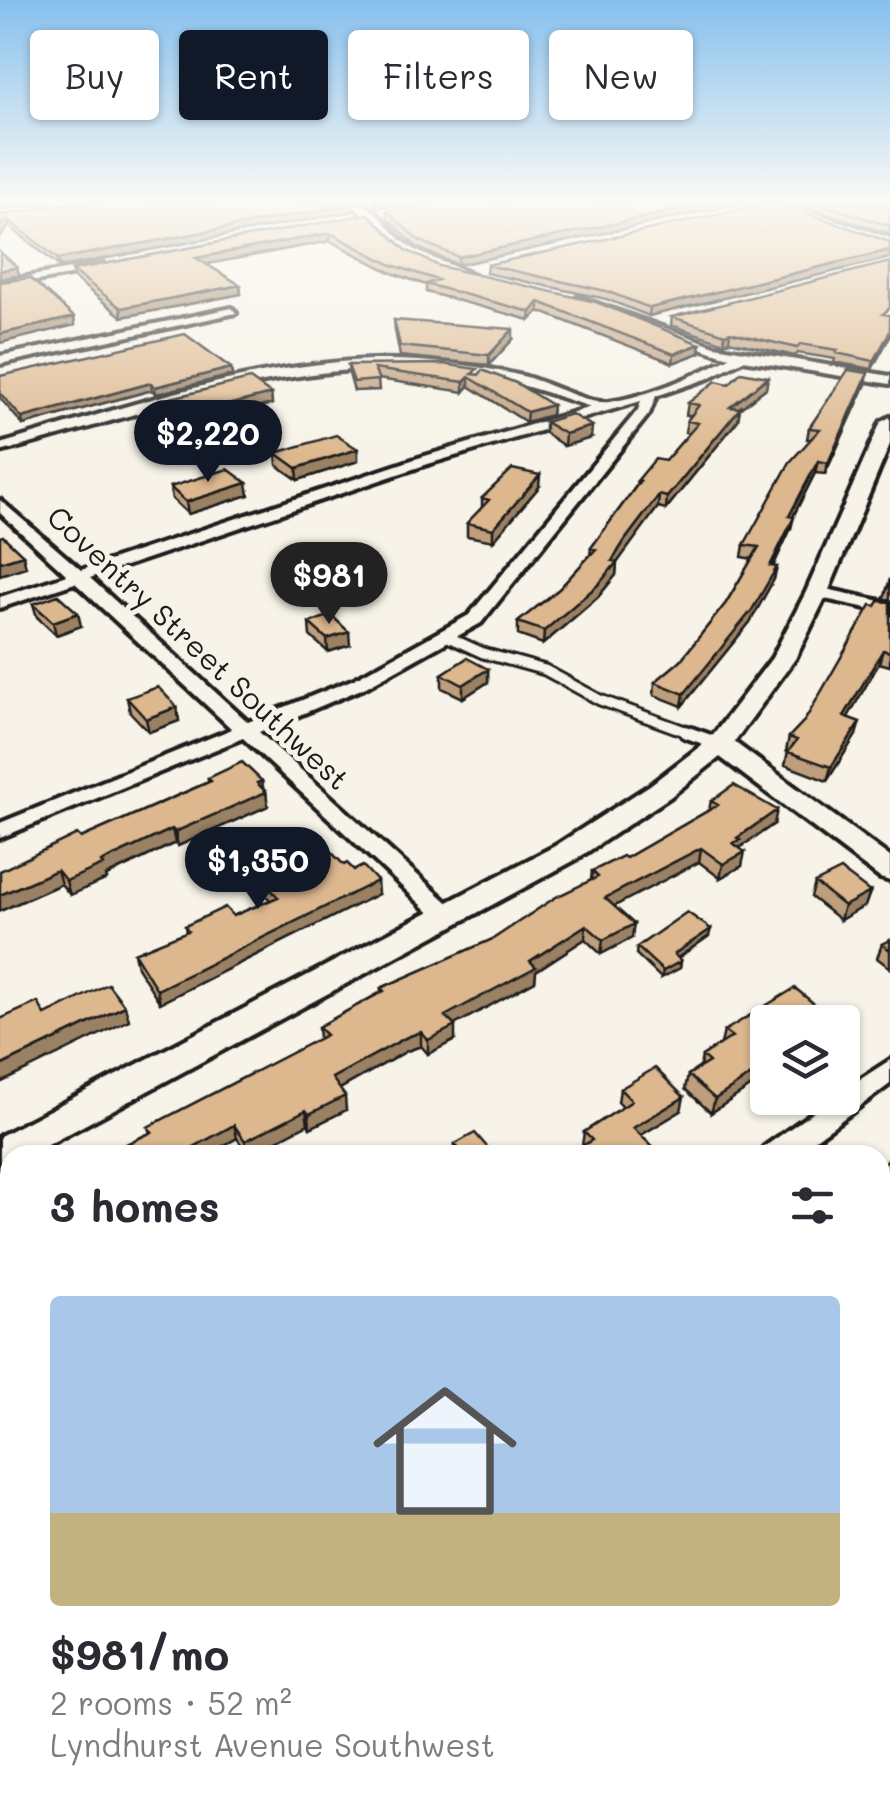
<!DOCTYPE html>
<meta charset="utf-8">
<style>
body{margin:0;font-family:Mali,sans-serif;background:#f7f7f7;color:#2b2b33;height:100vh;display:flex;flex-direction:column;font-size:38px;white-space:nowrap}
*{box-sizing:border-box;margin:0}
p{font-size:32px;color:#7c7c81}
.icon{flex:none;width:55px;height:55px;fill:none;stroke:currentColor;stroke-width:2;stroke-linecap:round;stroke-linejoin:round}
.map{position:relative;flex:1;overflow:hidden}
.drawer{position:absolute;left:0px;top:1145px;width:890px;height:672px;display:flex;flex-direction:column;background:#fff;border-radius:30px 30px 0 0;box-shadow:0 2px 8px #0004}
.drawer>*{flex:none}
.guide{position:absolute;left:30px;top:30px;width:830px;height:90px;display:flex;gap:20px}
.fabs{position:absolute;left:750px;top:1005px;display:grid;gap:20px}
.fabs a{display:grid;place-items:center;width:110px;height:110px;border-radius:10px;background:#fff;box-shadow:0 2px 8px #0004;font-size:50px}
.price{position:absolute;translate:-50% -85px;padding:0 22px;border-radius:35px;background:#111827;color:#fff;font-size:32px;line-height:65px;filter:drop-shadow(0 2px 5px #0008)}
.price::after{content:'';position:absolute;left:50%;top:60px;width:30px;height:22px;margin-left:-15px;background:inherit;clip-path:polygon(0 0,100% 0,50% 100%)}
.price.on{background:#222;color:#fff}
ul{padding:0;list-style:none}
li{display:grid;align-content:center;gap:20px;height:530px;padding:0 50px}
li span{display:grid;place-items:center;height:310px;border-radius:10px;color:#555}
li>.icon{margin-inline-start:auto}
span .icon{width:180px;height:180px;fill:#fffc;stroke-width:1}
li b{font-size:42px}
h2{display:flex;justify-content:space-between;align-items:center;height:120px;padding:0 50px;font-size:42px}
.tag{padding:0 35px;border-radius:10px;background:#fff;box-shadow:0 2px 8px #0004;font-size:35px;line-height:90px}
.tag.on{background:#111827;color:#fff}
.map>svg:first-child{display:block}
.lines{fill:none;stroke-linecap:round;stroke-linejoin:round}
.lane-far1-casing{stroke:#1c1c1c;stroke-width:15}
.lane-casing{stroke:#1c1c1c;stroke-width:19}
.street-casing{stroke:#1c1c1c;stroke-width:8}
.secondary-casing{stroke:#1c1c1c;stroke-width:8}
.lane-far1{stroke:#f7f3e8;stroke-width:9}
.lane{stroke:#f7f3e8;stroke-width:11}
.street{fill:#f7f3e8;fill-rule:evenodd}
.secondary{fill:#f7f3e8;fill-rule:evenodd}
.wall{fill:#be9e7b;stroke:#1c1c1c;stroke-width:2.5}
.shaded-wall{fill:#9b8164;stroke:#1c1c1c;stroke-width:2.5}
.building{fill:#ddb88f;stroke:#1c1c1c;stroke-width:2.5}
.labels{text-anchor:middle;dominant-baseline:central;stroke-width:10;stroke-linejoin:round;paint-order:stroke}
.street-label{font-size:30px;fill:#1c1c1c;stroke:#f7f3e8}
</style>
<div class="map">
<svg width="890" height="1817" viewBox="0 0 890 1817">
<rect width="100%" height="100%" fill="#f7f3e8"/>
<filter id="ink" filterUnits="userSpaceOnUse"><feTurbulence type="fractalNoise" baseFrequency=".01" numOctaves="2"/><feDisplacementMap in="SourceGraphic" scale="20" xChannelSelector="R" yChannelSelector="G"/><feConvolveMatrix kernelMatrix="1 2 1 2 8 2 1 2 1" color-interpolation-filters="sRGB"/></filter>
<g filter="url(#ink)">
<g class="lines">
<defs>
<path id="lane-far1" d="M 448,637 L 483,653 L 545,670 L 600,700 L 693,734"/>
<path id="lane" d="M 686,732 L 720,744"/>
<path id="street" d="M 348,202 C 375,201 385,227 404,242 C 425,259 452,263 474,276 C 439,291 374,221 348,202 Z
M 102,263 L 106,268 L 0,288 L 0,282 Z
M 578,297 L 715,346 L 890,376 L 890,384 L 743,360 L 709,378 L 656,396 L 649,414 L 481,623 L 366,687 L 259,732 L 455,909 L 458,915 L 455,921 L 439,921 L 243,738 L 0,838 L 0,823 L 232,729 L 75,583 L 0,608 L 0,597 L 67,575 L 0,513 L 0,500 L 81,570 L 418,458 L 591,407 C 543,391 494,374 443,370 C 289,357 146,414 0,452 L 0,444 C 120,409 244,365 371,360 C 421,359 473,364 522,376 C 545,381 588,405 609,402 C 649,396 694,376 730,357 C 676,343 628,315 574,302 ZM 641,401 L 638,410 L 469,615 L 354,679 L 248,722 L 90,578 L 428,464 Z
M 232,308 L 236,313 L 0,364 L 0,356 Z
M 817,587 L 890,603 L 890,613 L 811,596 L 809,592 Z
M 890,1060 L 890,1084 L 794,1155 L 760,1155 L 764,1147 L 833,1098 L 842,1098 L 842,1091 Z
M 10,1697 L 10,1739 L 0,1743 L 0,1701 Z"/>
<path id="secondary" d="M 763,202 L 781,202 L 890,238 L 890,246 Z
M 890,417 L 890,444 L 828,592 L 795,659 L 734,742 L 890,857 L 890,881 L 880,878 L 720,757 L 670,797 L 575,860 L 29,1155 L 10,1155 L 10,1165 L 0,1168 L 0,1136 L 555,846 L 650,785 L 711,738 L 772,658 L 806,592 L 881,422 Z"/>
</defs>
<!-- lane-far1 casing -->
<use href="#lane-far1" class="lane-far1-casing"/>
<!-- lane casing -->
<use href="#lane" class="lane-casing"/>
<!-- street casing -->
<use href="#street" class="street-casing"/>
<!-- secondary casing -->
<use href="#secondary" class="secondary-casing"/>
<!-- lane-far1 -->
<use href="#lane-far1" class="lane-far1"/>
<!-- lane -->
<use href="#lane" class="lane"/>
<!-- street -->
<use href="#street" class="street"/>
<!-- secondary -->
<use href="#secondary" class="secondary"/>
</g>
<!-- wall -->
<path class="wall" d="M 747,202 L 458,265 L 418,248 L 387,218 L 387,211 Z
M 791,202 L 890,202 L 890,234 Z
M 354,204 L 354,211 L 60,267 L 9,226 L 0,237 L 0,215 Z
M 368,214 L 406,250 L 439,266 L 699,353 L 673,363 L 539,311 L 530,320 L 426,292 L 426,285 L 392,273 L 330,241 L 206,264 L 240,285 L 241,294 L 122,317 L 74,278 L 72,270 Z
M 890,242 L 649,316 L 606,299 L 486,273 L 487,265 Z
M 890,315 L 890,336 L 872,369 L 834,362 L 835,359 L 798,353 L 795,356 L 729,341 L 724,343 L 671,325 L 672,317 Z
M 394,320 L 513,339 L 489,365 L 400,356 L 395,330 Z
M 348,365 L 477,375 L 552,405 L 551,415 L 526,422 L 469,386 L 464,392 L 378,379 L 379,390 L 354,391 L 349,374 Z
M 231,368 L 232,375 L 156,394 L 152,390 L 23,425 L 0,398 L 0,376 Z
M 768,377 L 766,388 L 740,408 L 738,420 L 666,509 L 658,507 L 623,553 L 617,563 L 616,575 L 598,597 L 543,644 L 518,635 L 518,622 L 559,589 L 590,555 L 591,548 L 636,486 L 637,481 L 665,461 L 689,433 L 685,432 L 687,421 L 691,415 L 686,415 L 688,403 L 729,384 Z
M 866,384 L 825,474 L 815,473 L 793,517 L 791,528 L 773,567 L 777,567 L 774,579 L 750,622 L 682,706 L 654,695 L 655,682 L 680,661 L 726,603 L 752,559 L 742,557 L 744,545 L 811,439 L 807,439 L 809,428 Z
M 271,394 L 272,404 L 223,416 L 224,424 L 200,430 L 172,408 L 171,398 Z
M 545,422 L 591,438 L 564,446 L 545,433 Z
M 276,453 L 358,461 L 298,480 L 277,465 Z
M 170,487 L 249,495 L 188,514 L 172,499 Z
M 539,487 L 493,541 L 467,536 L 467,523 L 482,508 L 482,498 Z
M 890,579 L 890,600 L 884,598 Z
M 890,602 L 890,666 L 879,663 L 848,717 L 856,735 L 827,781 L 785,765 L 788,751 L 786,751 L 789,737 L 805,720 L 876,606 Z
M 33,604 L 81,626 L 56,635 L 37,617 Z
M 309,623 L 350,645 L 328,652 L 310,636 Z
M 488,669 L 488,682 L 463,698 L 442,688 L 442,674 Z
M 127,698 L 177,707 L 179,721 L 149,732 L 130,712 Z
M 208,778 L 263,789 L 266,792 L 268,806 L 178,846 L 175,843 L 106,876 L 107,879 L 70,895 L 61,884 L 0,911 L 0,871 L 81,838 L 208,782 Z
M 711,801 L 774,824 L 739,848 L 742,866 L 720,878 L 699,862 L 614,906 L 632,938 L 601,954 L 585,939 L 536,971 L 535,981 L 454,1025 L 455,1040 L 428,1054 L 421,1046 L 407,1051 L 340,1089 L 346,1110 L 310,1128 L 308,1124 L 248,1155 L 237,1138 L 207,1155 L 103,1155 L 150,1133 L 148,1127 L 319,1039 L 318,1027 L 381,992 L 381,988 L 493,939 L 591,880 L 592,871 L 626,858 L 709,810 Z
M 293,845 L 344,865 L 378,894 L 160,1003 L 137,967 L 134,953 L 186,932 L 185,926 L 233,916 L 270,900 L 254,883 L 252,870 L 294,852 Z
M 815,883 L 870,892 L 865,906 L 840,920 L 811,897 Z
M 709,936 L 678,958 L 681,961 L 680,968 L 661,978 L 636,954 L 637,947 Z
M 890,940 L 890,968 L 877,958 L 882,944 Z
M 768,1022 L 768,1084 L 762,1079 L 711,1113 L 685,1089 L 688,1075 L 700,1067 L 702,1056 L 721,1044 L 724,1031 Z
M 620,1089 L 681,1111 L 641,1135 L 654,1148 L 653,1155 L 567,1155 L 582,1146 L 584,1132 L 623,1107 L 618,1102 Z
M 455,1144 L 494,1155 L 454,1155 Z
M 890,1552 L 890,1584 L 880,1573 L 880,1563 Z
M 675,1808 L 823,1808 L 814,1817 L 682,1817 Z"/>
<!-- shaded-wall -->
<path class="shaded-wall" d="M 7,202 L 53,202 L 0,210 L 0,203 Z
M 375,202 L 420,202 L 375,208 Z
M 715,202 L 747,202 L 458,265 L 458,257 Z
M 354,204 L 354,211 L 60,267 L 58,259 Z
M 7,219 L 9,226 L 0,237 L 0,227 Z
M 330,233 L 330,241 L 197,266 L 196,258 Z
M 890,250 L 890,258 L 649,316 L 650,308 Z
M 17,267 L 19,275 L 0,279 L 0,271 Z
M 240,285 L 241,294 L 122,317 L 121,308 Z
M 539,302 L 539,311 L 530,320 L 531,312 Z
M 74,317 L 75,325 L 0,343 L 0,334 Z
M 513,329 L 513,339 L 489,365 L 489,355 Z
M 890,331 L 890,336 L 872,369 L 874,361 Z
M 730,332 L 729,341 L 724,343 L 725,334 Z
M 700,344 L 699,353 L 673,363 L 674,354 Z
M 231,368 L 232,375 L 156,394 L 155,387 Z
M 868,373 L 866,384 L 825,474 L 828,463 Z
M 469,377 L 469,386 L 464,392 L 464,382 Z
M 768,377 L 766,388 L 728,418 L 730,407 Z
M 151,383 L 152,390 L 23,425 L 22,418 Z
M 271,394 L 272,404 L 223,416 L 224,424 L 200,430 L 198,420 L 215,408 Z
M 552,405 L 551,415 L 526,422 L 527,412 Z
M 740,408 L 738,420 L 666,509 L 667,497 Z
M 592,426 L 591,438 L 564,446 L 565,434 Z
M 358,449 L 358,461 L 298,480 L 297,468 Z
M 818,461 L 815,473 L 787,528 L 789,516 Z
M 540,475 L 539,487 L 493,541 L 493,529 Z
M 247,483 L 249,495 L 188,514 L 186,502 Z
M 659,495 L 658,507 L 617,563 L 616,575 L 598,597 L 543,644 L 544,631 L 612,561 L 625,540 Z
M 794,517 L 791,528 L 767,578 L 770,566 Z
M 23,555 L 26,567 L 0,575 L 0,562 Z
M 777,567 L 774,579 L 750,622 L 682,706 L 684,694 Z
M 78,613 L 81,626 L 56,635 L 53,622 Z
M 349,632 L 350,645 L 328,652 L 327,639 Z
M 883,650 L 879,663 L 841,729 L 844,716 Z
M 488,669 L 488,682 L 463,698 L 463,685 Z
M 177,707 L 179,721 L 149,732 L 146,719 Z
M 860,722 L 856,735 L 827,781 L 831,767 Z
M 262,781 L 264,793 L 266,792 L 268,806 L 178,846 L 175,832 Z
M 777,810 L 774,824 L 738,849 L 733,843 L 737,838 Z
M 172,829 L 175,843 L 106,876 L 107,879 L 70,895 L 66,881 L 101,862 Z
M 701,848 L 699,862 L 603,912 L 605,898 Z
M 745,852 L 742,866 L 720,878 L 723,864 Z
M 57,870 L 61,884 L 0,911 L 0,895 Z
M 377,881 L 378,894 L 160,1003 L 157,990 Z
M 870,892 L 865,906 L 840,920 L 844,906 Z
M 634,924 L 632,938 L 601,954 L 603,940 Z
M 586,925 L 585,939 L 536,971 L 535,981 L 445,1030 L 445,1016 Z
M 711,929 L 709,936 L 673,961 L 674,954 Z
M 681,961 L 680,968 L 661,978 L 663,971 Z
M 125,1006 L 129,1020 L 0,1083 L 0,1066 Z
M 455,1026 L 455,1040 L 428,1054 L 428,1040 Z
M 421,1032 L 421,1046 L 407,1051 L 334,1092 L 332,1078 L 407,1037 Z
M 766,1065 L 762,1079 L 711,1113 L 715,1099 Z
M 345,1096 L 346,1110 L 310,1128 L 309,1114 Z
M 684,1097 L 681,1111 L 631,1141 L 633,1128 Z
M 306,1110 L 308,1124 L 248,1155 L 245,1141 Z
M 234,1125 L 237,1138 L 207,1155 L 179,1155 Z
M 890,1218 L 890,1227 L 880,1235 L 880,1226 Z
M 890,1237 L 886,1249 L 880,1253 L 880,1245 Z
M 10,1255 L 10,1271 L 0,1276 L 0,1260 Z
M 10,1597 L 10,1613 L 0,1620 L 0,1604 Z
M 245,1808 L 257,1808 L 246,1817 L 234,1817 Z"/>
<!-- building -->
<path class="building" d="M 76,202 L 352,202 L 354,204 L 58,259 L 7,219 L 0,227 L 0,215 Z
M 431,202 L 715,202 L 458,257 L 418,240 L 387,211 Z
M 775,202 L 890,242 L 890,250 L 650,308 L 606,291 L 487,265 Z
M 815,202 L 890,202 L 890,226 Z
M 368,214 L 406,250 L 439,266 L 596,302 L 700,344 L 674,354 L 539,302 L 531,312 L 426,284 L 438,280 L 392,265 L 330,233 L 196,258 L 240,285 L 121,308 L 72,270 Z
M 0,252 L 17,267 L 0,271 Z
M 890,262 L 890,308 L 883,314 L 890,315 L 890,331 L 874,361 L 836,353 L 838,350 L 800,344 L 797,348 L 730,332 L 725,334 L 672,317 Z
M 30,278 L 74,317 L 0,334 L 0,282 Z
M 394,320 L 513,329 L 489,355 L 400,346 Z
M 185,334 L 231,368 L 155,387 L 151,383 L 22,418 L 0,393 L 0,376 Z
M 443,364 L 477,369 L 472,374 L 479,375 L 482,370 L 516,383 L 552,405 L 527,412 L 469,377 L 464,382 L 374,369 L 379,380 L 354,382 L 348,365 Z
M 848,370 L 868,373 L 828,463 L 818,461 L 789,516 L 794,517 L 770,566 L 777,567 L 752,610 L 684,694 L 655,682 L 680,661 L 726,603 L 759,547 L 744,545 L 790,462 L 820,429 L 809,428 Z
M 741,372 L 768,377 L 730,407 L 740,408 L 667,497 L 659,495 L 625,540 L 612,561 L 617,562 L 599,584 L 544,631 L 518,622 L 559,589 L 596,549 L 591,548 L 640,481 L 637,481 L 655,459 L 665,461 L 698,423 L 687,421 L 699,405 L 688,403 L 716,381 L 729,384 Z
M 250,379 L 271,394 L 215,408 L 223,414 L 198,420 L 171,398 Z
M 571,414 L 592,426 L 565,434 L 545,422 Z
M 336,435 L 358,449 L 297,468 L 276,453 Z
M 228,469 L 247,483 L 186,502 L 170,487 Z
M 512,469 L 540,475 L 493,529 L 467,523 L 489,500 L 482,498 Z
M 3,536 L 23,555 L 0,562 L 0,537 Z
M 58,595 L 78,613 L 53,622 L 33,604 Z
M 879,601 L 890,602 L 890,652 L 883,650 L 844,716 L 860,722 L 831,767 L 788,752 L 797,740 L 789,737 L 805,720 L 871,605 L 876,606 Z
M 331,615 L 349,632 L 327,639 L 309,623 Z
M 467,658 L 488,669 L 463,685 L 442,674 Z
M 158,687 L 177,707 L 146,719 L 127,698 Z
M 242,762 L 262,781 L 257,783 L 266,792 L 175,832 L 172,829 L 101,862 L 103,865 L 66,881 L 57,870 L 0,895 L 0,871 L 77,834 L 81,838 L 211,781 L 208,778 Z
M 734,785 L 777,810 L 737,838 L 740,840 L 733,843 L 745,852 L 723,864 L 701,848 L 605,898 L 634,924 L 603,940 L 586,925 L 530,961 L 536,967 L 445,1016 L 455,1026 L 428,1040 L 421,1032 L 407,1037 L 332,1078 L 345,1096 L 309,1114 L 306,1110 L 245,1141 L 234,1125 L 179,1155 L 103,1155 L 152,1132 L 148,1127 L 326,1035 L 318,1027 L 384,991 L 381,988 L 493,939 L 556,897 L 598,877 L 592,871 L 623,856 L 626,858 L 718,805 L 711,801 Z
M 314,835 L 344,865 L 347,863 L 354,870 L 363,866 L 377,881 L 157,990 L 134,953 L 188,931 L 185,926 L 225,907 L 233,916 L 278,897 L 252,870 L 298,850 L 293,845 Z
M 841,870 L 870,892 L 844,906 L 815,883 Z
M 687,912 L 711,929 L 674,954 L 681,961 L 663,971 L 637,947 Z
M 890,940 L 890,950 L 882,944 Z
M 108,984 L 125,1006 L 0,1066 L 0,1019 L 38,1002 L 45,1015 Z
M 795,988 L 836,1022 L 768,1022 L 768,1067 L 766,1065 L 715,1099 L 688,1075 L 709,1062 L 702,1056 L 732,1037 L 724,1031 Z
M 655,1068 L 684,1097 L 633,1128 L 654,1148 L 642,1155 L 567,1155 L 592,1140 L 584,1132 L 632,1101 L 620,1089 Z
M 475,1133 L 494,1155 L 464,1155 L 455,1144 Z
M 890,1158 L 890,1218 L 880,1226 L 890,1234 L 890,1237 L 880,1245 L 880,1166 Z
M 10,1200 L 10,1255 L 0,1260 L 0,1204 Z
M 10,1527 L 10,1597 L 0,1604 L 0,1534 Z
M 890,1552 L 890,1565 L 883,1558 Z
M 880,1689 L 890,1700 L 890,1733 L 880,1744 Z
M 56,1808 L 101,1808 L 106,1817 L 44,1817 Z
M 185,1808 L 245,1808 L 234,1817 L 190,1817 Z
M 685,1808 L 823,1808 L 814,1817 L 692,1817 Z"/>
</g>
<!-- sky -->
<linearGradient id="sky" x2="0" y2="1"><stop stop-color="#86bfed"/><stop offset="0.44" stop-color="#fbfaf5"/><stop offset="1" stop-color="#fbfaf5" stop-opacity="0"/></linearGradient>
<rect width="890" height="456" fill="url(#sky)"/>
<g class="labels">
<!-- street labels -->
<g class="street-label">
<text transform="translate(199 647) rotate(43)">Coventry Street Southwest</text>
</g>
</g>
</svg>
<div class="fabs">
<a><svg class="icon" aria-label="layers" viewBox="0 0 24 24"><path d="M12 4l9 5-9 5-9-5zM3 14l9 5 9-5"/></svg></a>
</div>
<b class="price" style="left:208px;top:485px">$2,220</b>
<b class="price on" style="left:329px;top:627px">$981</b>
<b class="price" style="left:258px;top:912px">$1,350</b>
<div class="guide">
<a class="tag">Buy</a>
<a class="tag on">Rent</a>
<a class="tag">Filters</a>
<a class="tag">New</a>
</div>
<section class="drawer">
<h2>3 homes<svg class="icon" aria-label="filters" viewBox="0 0 24 24"><path d="M4 7h16M4 17h16"/><circle cx="9" cy="7" r="2"/><circle cx="15" cy="17" r="2"/></svg></h2>
<ul>
<li><span style="background:linear-gradient(#a9c7e8 70%,#c2b280 0)"><svg class="icon" aria-label="home" viewBox="0 0 24 24"><path d="M3 11l9-7 9 7M6 9v11h12V9"/></svg></span><div><b>$981/mo</b><p>2 rooms · 52 m²</p><p>Lyndhurst Avenue Southwest</p></div></li>
</ul>
</section>
</div>
